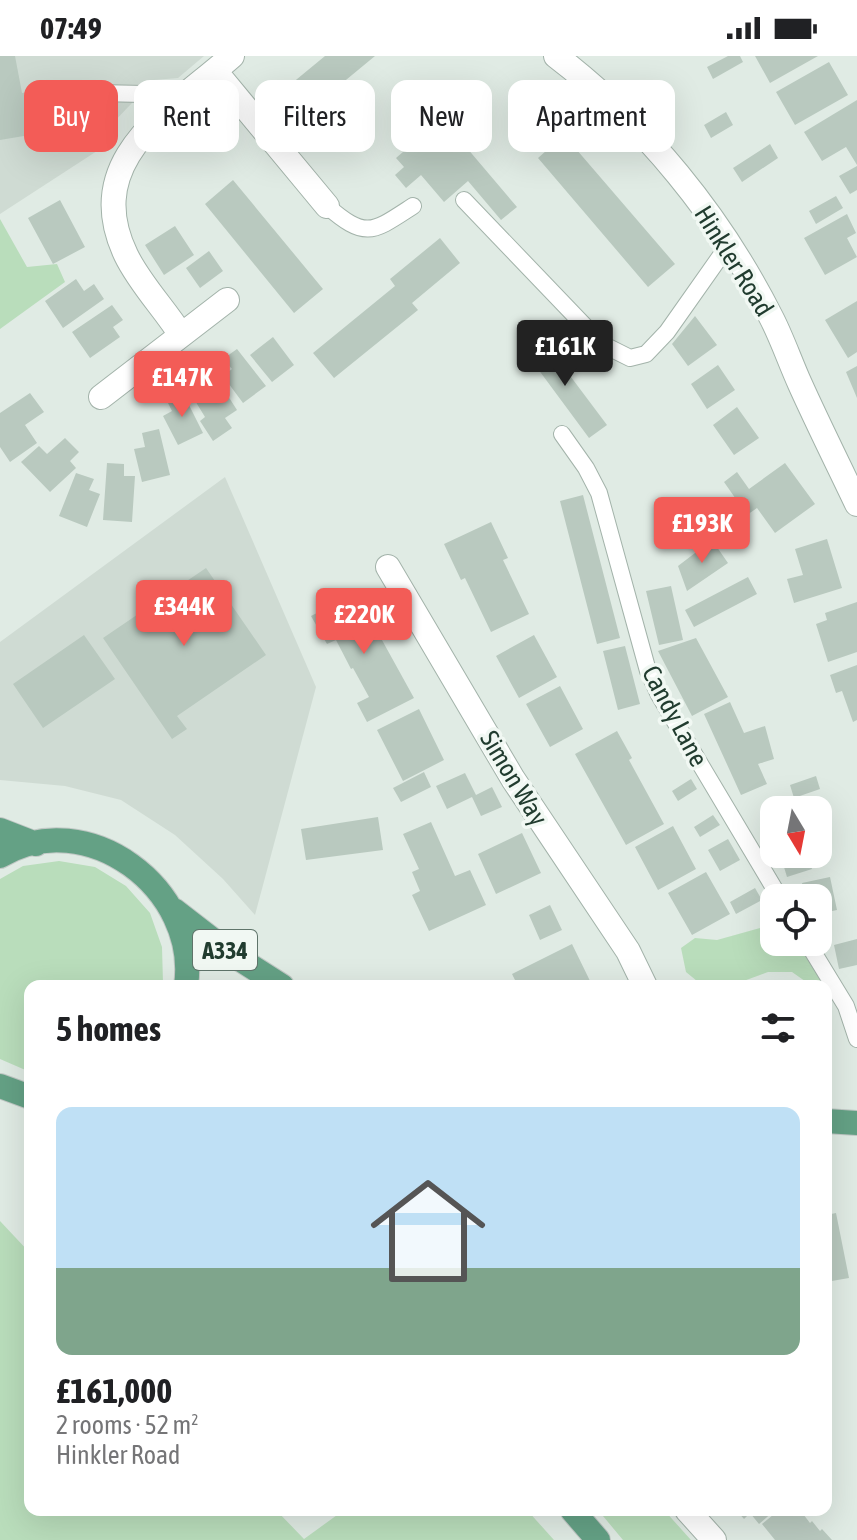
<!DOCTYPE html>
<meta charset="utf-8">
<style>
body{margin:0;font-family:"Asap Condensed",sans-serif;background:#f6f6f6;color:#202124;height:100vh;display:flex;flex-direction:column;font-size:30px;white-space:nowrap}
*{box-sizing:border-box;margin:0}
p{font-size:26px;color:#757577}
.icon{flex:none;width:44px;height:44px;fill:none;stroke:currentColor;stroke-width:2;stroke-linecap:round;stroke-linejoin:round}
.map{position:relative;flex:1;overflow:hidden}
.sheet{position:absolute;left:24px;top:924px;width:808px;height:536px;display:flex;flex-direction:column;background:#fff;border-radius:16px;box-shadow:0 8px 32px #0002}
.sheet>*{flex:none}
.top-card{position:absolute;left:24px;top:24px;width:810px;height:72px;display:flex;gap:16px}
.needle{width:52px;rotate:170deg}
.fabs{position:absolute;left:760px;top:740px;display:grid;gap:16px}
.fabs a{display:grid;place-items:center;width:72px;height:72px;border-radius:16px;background:#fff;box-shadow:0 8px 32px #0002;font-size:40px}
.price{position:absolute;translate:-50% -68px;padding:0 18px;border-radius:8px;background:#f35c57;color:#fff;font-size:26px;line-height:52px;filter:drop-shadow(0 2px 4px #0008)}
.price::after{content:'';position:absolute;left:50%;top:48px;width:24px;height:18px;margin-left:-12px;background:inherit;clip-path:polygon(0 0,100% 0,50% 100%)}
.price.selected{background:#222;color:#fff}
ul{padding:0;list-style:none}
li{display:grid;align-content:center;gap:16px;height:424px;padding:0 32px}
li span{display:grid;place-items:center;height:248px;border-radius:16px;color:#555}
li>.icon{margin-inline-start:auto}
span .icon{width:144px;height:144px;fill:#fffc;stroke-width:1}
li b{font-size:34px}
h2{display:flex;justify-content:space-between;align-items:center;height:96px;padding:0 32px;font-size:34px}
.tag{padding:0 28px;border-radius:16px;background:#fff;box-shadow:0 8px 32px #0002;font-size:28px;line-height:72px}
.tag.selected{background:#f35c57;color:#fff}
.status{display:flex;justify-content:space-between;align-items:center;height:56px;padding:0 40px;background:#fff;direction:ltr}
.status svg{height:22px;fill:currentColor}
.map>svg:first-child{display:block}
.built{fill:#cfdbd3}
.green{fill:#b9ddbb}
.building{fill:#b9c9bf}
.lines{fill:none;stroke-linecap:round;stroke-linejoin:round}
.service-casing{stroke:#a3b3aa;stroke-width:18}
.minor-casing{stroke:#a3b3aa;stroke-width:26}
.primary-casing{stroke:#c1c8c5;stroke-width:26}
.service{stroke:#fff;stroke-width:16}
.minor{stroke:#fff;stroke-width:24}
.primary{stroke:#64a185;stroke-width:24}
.labels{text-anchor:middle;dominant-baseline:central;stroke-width:7;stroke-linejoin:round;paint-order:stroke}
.shield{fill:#f1f8f3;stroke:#5f746a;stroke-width:2}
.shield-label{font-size:24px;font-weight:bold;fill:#213c2f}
.street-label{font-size:26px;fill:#213c2f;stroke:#f1f8f3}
</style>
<div class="status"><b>07:49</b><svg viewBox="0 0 49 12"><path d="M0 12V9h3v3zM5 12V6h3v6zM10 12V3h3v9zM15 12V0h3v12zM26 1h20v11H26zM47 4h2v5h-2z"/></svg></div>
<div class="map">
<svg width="857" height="1484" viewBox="0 0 857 1484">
<rect width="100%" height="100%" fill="#e0ebe4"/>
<!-- built -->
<path class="built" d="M 0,0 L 204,0 L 178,22 L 154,24 L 109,71 L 117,82 L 0,158 Z
M 225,421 L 316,631 L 255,859 L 223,823 L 175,779 L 121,744 L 65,730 L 0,724 L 0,586 Z"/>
<!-- green -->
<path class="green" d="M 0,163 L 27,211 L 57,208 L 65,226 L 0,273 Z
M 59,805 L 95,811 L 126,830 L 150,857 L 162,891 L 163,927 L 163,930 L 30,930 L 30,1016 L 0,1003 L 0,823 L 23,810 Z
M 765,853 L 774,853 L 774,886 L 797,886 L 825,930 L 812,930 L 792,916 L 768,916 L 730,930 L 703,930 L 686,916 L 681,892 L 695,882 L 717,884 L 760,872 Z
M 0,1165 L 30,1197 L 30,1454 L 276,1454 L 304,1483 L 344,1454 L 527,1454 L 554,1484 L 0,1484 Z
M 598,1454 L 664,1454 L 691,1484 L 623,1484 Z"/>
<!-- building -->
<path class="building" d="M 0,0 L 15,0 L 22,37 L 64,30 L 71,72 L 0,84 Z
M 325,0 L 375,0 L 289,71 L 268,47 Z
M 728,0 L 740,0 L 743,6 L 713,23 L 707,11 Z
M 755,0 L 818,0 L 770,27 Z
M 829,6 L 848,39 L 795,69 L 776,36 Z
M 857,44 L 857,109 L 846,91 L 822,105 L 804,76 Z
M 440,49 L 467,80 L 461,85 L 517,151 L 501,164 L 468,125 L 444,146 L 421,119 L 406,132 L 395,119 L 404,111 L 396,102 L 426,76 L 418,67 Z
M 726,56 L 733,69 L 711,82 L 704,69 Z
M 564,79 L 675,208 L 648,231 L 538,102 Z
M 770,88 L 778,102 L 742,126 L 733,112 Z
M 857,110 L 857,134 L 850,138 L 839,120 Z
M 233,124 L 323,233 L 294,257 L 205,148 Z
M 836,140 L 843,152 L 816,168 L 809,155 Z
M 60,144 L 85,191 L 53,208 L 28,162 Z
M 847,158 L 856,177 L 847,182 L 857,201 L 825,219 L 804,182 Z
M 175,170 L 194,199 L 164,219 L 145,189 Z
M 440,182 L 460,207 L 412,247 L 418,254 L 334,322 L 313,297 L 395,230 L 390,223 Z
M 209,195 L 223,215 L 200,232 L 186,212 Z
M 76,223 L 84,235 L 94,228 L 104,243 L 63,272 L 45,245 Z
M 857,245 L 857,296 L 848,302 L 825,264 Z
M 112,249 L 123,264 L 113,271 L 120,281 L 90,302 L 72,276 Z
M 695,260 L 717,289 L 688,310 L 672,288 Z
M 273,281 L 294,309 L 272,326 L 250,299 Z
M 541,281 L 607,369 L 589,382 L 524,294 Z
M 237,293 L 266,330 L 243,347 L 223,320 L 232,313 L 223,303 Z
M 718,309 L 735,334 L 707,353 L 691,328 Z
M 857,310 L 857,342 L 846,316 Z
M 212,315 L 237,354 L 225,362 L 232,372 L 213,385 L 200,365 L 205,361 L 194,343 L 203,337 L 196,325 Z
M 182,335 L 203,377 L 178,389 L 163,360 L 172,355 L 166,343 Z
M 30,337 L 44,356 L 25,369 L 37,387 L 10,406 L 0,391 L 0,357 Z
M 737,351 L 759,382 L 734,399 L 713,369 Z
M 159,373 L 170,419 L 142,426 L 134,393 L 145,391 L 142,377 Z
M 65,382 L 79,396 L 70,405 L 76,412 L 50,436 L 21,406 L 39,390 L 47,398 Z
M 107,407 L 124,408 L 124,420 L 135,420 L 132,466 L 103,464 Z
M 785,407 L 815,448 L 775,477 L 757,452 L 747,459 L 724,426 L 737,416 L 749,433 Z
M 76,417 L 94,423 L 89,434 L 100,438 L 87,471 L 59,460 Z
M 583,439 L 620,582 L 597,588 L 560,445 Z
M 491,466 L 508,502 L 503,504 L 529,558 L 491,576 L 465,522 L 461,524 L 444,488 Z
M 827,483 L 842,532 L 794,547 L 787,523 L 803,519 L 795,493 Z
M 712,484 L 728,507 L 687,535 L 678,510 Z
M 206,512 L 266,599 L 177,660 L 187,673 L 172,683 L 103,582 Z
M 748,521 L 757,538 L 694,571 L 685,554 Z
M 671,530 L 683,584 L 659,589 L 646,535 Z
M 356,537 L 414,642 L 367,666 L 357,647 L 369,641 L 353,612 L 351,613 L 336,584 L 327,588 L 311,560 Z
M 857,546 L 857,596 L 828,606 L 816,568 L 827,564 L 825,557 Z
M 84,579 L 115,623 L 43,672 L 13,628 Z
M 534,579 L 557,621 L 519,642 L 496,600 Z
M 696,582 L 728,641 L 692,660 L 658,595 Z
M 625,590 L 640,648 L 618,654 L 603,595 Z
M 857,609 L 857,664 L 853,666 L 842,635 L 836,637 L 830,619 Z
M 560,630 L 583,673 L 550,691 L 526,648 Z
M 730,646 L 744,677 L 765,670 L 774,703 L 758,708 L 767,728 L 741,739 L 704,658 Z
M 419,653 L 444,704 L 403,725 L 377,674 Z
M 617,675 L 632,702 L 629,704 L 664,768 L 626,789 L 575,698 Z
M 424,716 L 431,731 L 401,746 L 393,732 Z
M 465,717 L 476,739 L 492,731 L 502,751 L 481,760 L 472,741 L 447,753 L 436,730 Z
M 816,720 L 820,733 L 794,742 L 790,729 Z
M 691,723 L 697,733 L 678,745 L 672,735 Z
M 713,759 L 720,769 L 700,781 L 694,771 Z
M 378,761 L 383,794 L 306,804 L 301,773 Z
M 431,766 L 455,820 L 470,814 L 486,849 L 429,875 L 412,839 L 420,835 L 412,816 L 419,813 L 403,778 Z
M 673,770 L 696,813 L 658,834 L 635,791 Z
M 522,777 L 541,817 L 496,838 L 478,798 Z
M 728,783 L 740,804 L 720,815 L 708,794 Z
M 780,798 L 807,798 L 812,813 L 787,821 Z
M 706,816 L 730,858 L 692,879 L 668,837 Z
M 830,821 L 837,854 L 818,858 L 818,842 L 805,842 L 802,827 Z
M 755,832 L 762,844 L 736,858 L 730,846 Z
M 550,849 L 562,874 L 540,884 L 529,859 Z
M 857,883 L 857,909 L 839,913 L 834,889 Z
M 572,888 L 592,929 L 518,930 L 512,918 Z
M 836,1157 L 849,1222 L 826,1226 L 826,1159 Z
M 736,1454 L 775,1454 L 759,1468 L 750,1457 L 744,1463 Z
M 779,1454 L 800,1454 L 810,1467 L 812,1465 L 820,1475 L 822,1473 L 832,1484 L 775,1484 L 762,1468 Z"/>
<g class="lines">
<defs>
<path id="service" d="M 97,37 L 144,38 L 161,59
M 464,144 L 602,288 L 630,302 L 646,298 L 667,276 L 729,188
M 327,150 C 366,184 373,176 413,150
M 562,378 L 586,412 L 599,437 L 648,615 L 659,639 L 780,842
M 807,886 L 846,950 L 857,983"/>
<path id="minor" d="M 556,0 C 645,68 720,160 771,261 C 782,282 790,306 800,328 C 818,368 838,408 857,448
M 215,15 L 327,150
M 181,279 C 164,252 140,228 126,199 C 80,103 171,54 232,0
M 101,341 L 227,244
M 388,511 L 513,723 L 628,895 L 645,930
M 687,1454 L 714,1484"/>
<path id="primary" d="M 0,774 L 36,788
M 0,800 C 87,748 200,833 186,930
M 174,854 L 227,895 L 282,930
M 0,1030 L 30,1041
M 826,1065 L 857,1067
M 572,1454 L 598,1484"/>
</defs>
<!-- service casing -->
<use href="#service" class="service-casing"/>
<!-- minor casing -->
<use href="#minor" class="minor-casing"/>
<!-- primary casing -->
<use href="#primary" class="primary-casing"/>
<!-- service -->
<use href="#service" class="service"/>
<!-- minor -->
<use href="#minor" class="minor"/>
<!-- primary -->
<use href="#primary" class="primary"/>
</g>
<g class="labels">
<!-- shield labels -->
<rect class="shield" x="193" y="874" width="64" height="40" rx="6"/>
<g class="shield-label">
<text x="225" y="894">A334</text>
</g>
<!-- street labels -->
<g class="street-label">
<text transform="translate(734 205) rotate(58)">Hinkler Road</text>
<text transform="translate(675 660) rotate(62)">Candy Lane</text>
<text transform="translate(514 722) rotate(59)">Simon Way</text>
</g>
</g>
</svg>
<div class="fabs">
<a><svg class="needle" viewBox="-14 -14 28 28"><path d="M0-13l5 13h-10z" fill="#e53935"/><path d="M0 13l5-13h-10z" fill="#757577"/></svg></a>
<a><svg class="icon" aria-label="locate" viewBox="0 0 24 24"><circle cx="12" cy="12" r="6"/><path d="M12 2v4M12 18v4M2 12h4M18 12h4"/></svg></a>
</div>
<b class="price selected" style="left:565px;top:332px">£161K</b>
<b class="price" style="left:182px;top:363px">£147K</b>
<b class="price" style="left:702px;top:509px">£193K</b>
<b class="price" style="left:184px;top:592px">£344K</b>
<b class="price" style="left:364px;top:600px">£220K</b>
<div class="top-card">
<a class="tag selected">Buy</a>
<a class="tag">Rent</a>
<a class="tag">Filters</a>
<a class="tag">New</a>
<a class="tag">Apartment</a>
</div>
<section class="sheet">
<h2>5 homes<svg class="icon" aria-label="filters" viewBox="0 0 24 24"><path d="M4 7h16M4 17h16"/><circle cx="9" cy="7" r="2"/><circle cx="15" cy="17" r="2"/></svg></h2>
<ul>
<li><span style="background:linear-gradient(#bfe0f5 65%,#7fa58c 0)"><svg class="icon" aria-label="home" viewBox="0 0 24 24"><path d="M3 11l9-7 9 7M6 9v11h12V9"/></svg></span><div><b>£161,000</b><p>2 rooms · 52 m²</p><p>Hinkler Road</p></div></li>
</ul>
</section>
</div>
